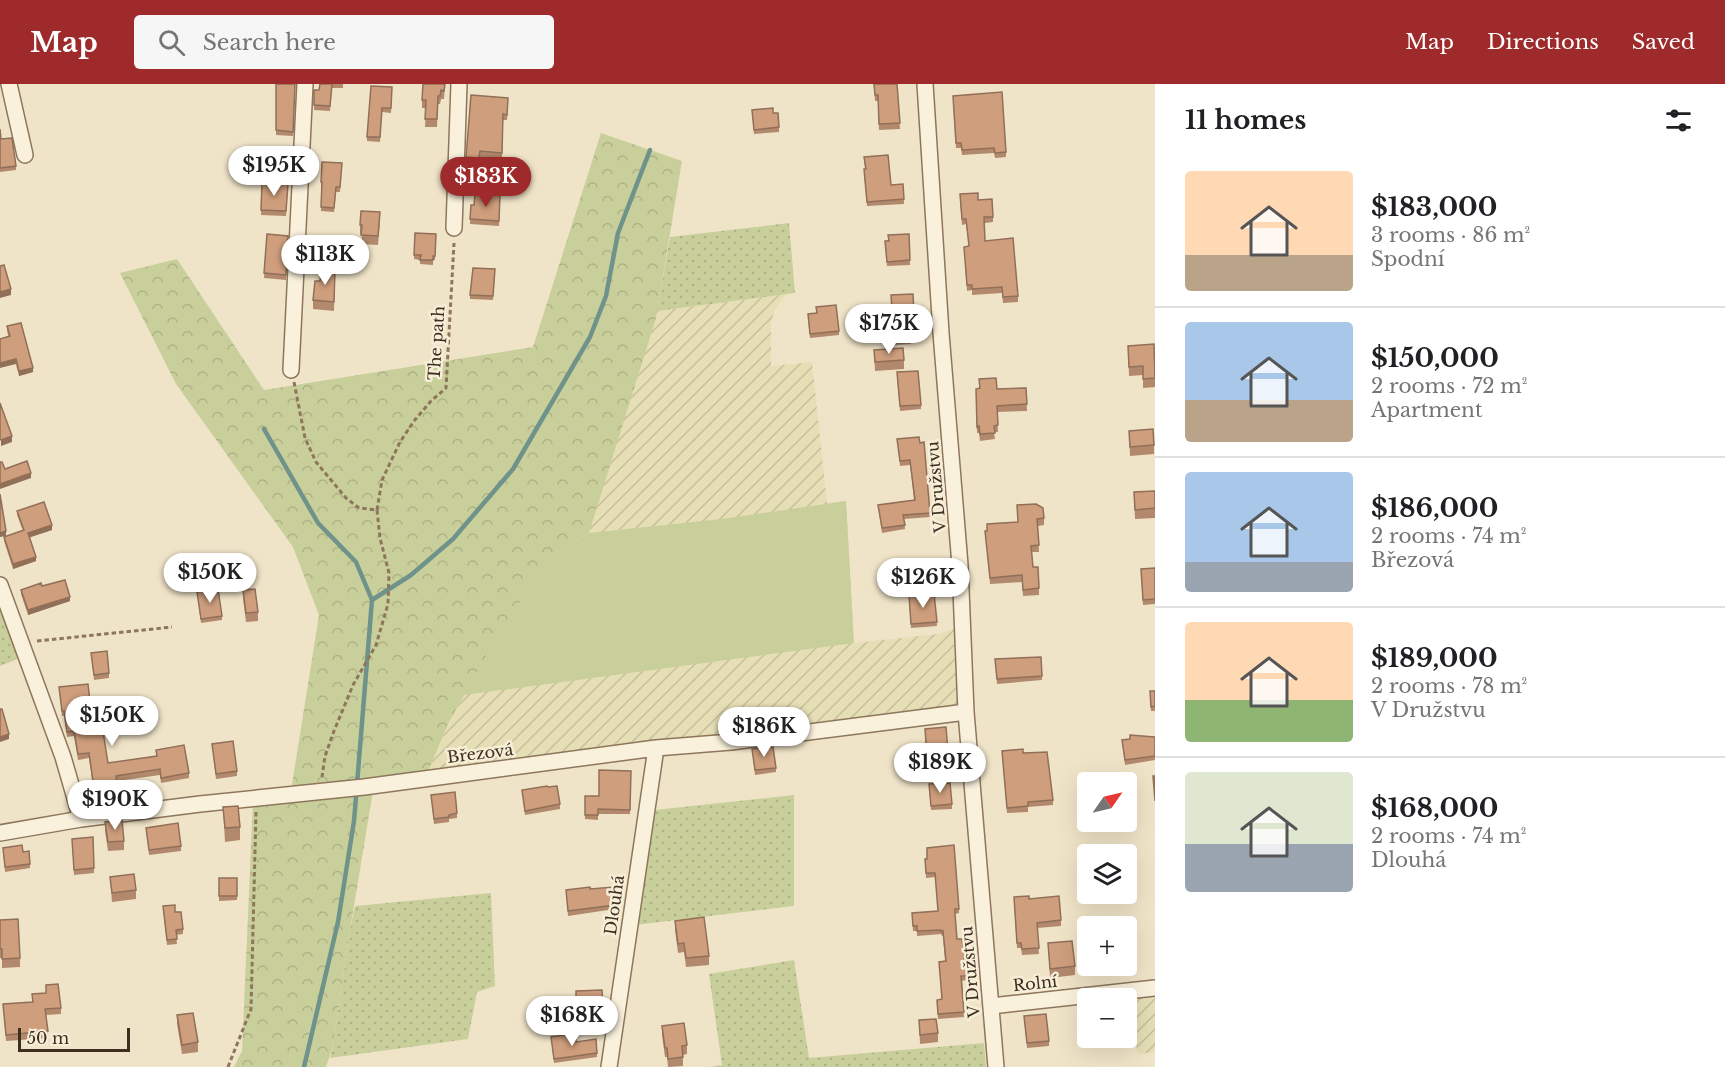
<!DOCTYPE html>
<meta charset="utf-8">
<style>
body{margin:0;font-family:"Libre Baskerville",serif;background:#f6f6f6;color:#202124;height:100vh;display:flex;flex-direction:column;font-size:22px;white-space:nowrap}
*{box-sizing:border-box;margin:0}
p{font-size:20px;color:#757577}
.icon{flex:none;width:33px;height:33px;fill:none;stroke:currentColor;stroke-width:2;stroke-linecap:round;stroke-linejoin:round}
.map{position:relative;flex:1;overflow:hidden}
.side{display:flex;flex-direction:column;background:#fff;width:570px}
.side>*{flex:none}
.needle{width:39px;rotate:56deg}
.fabs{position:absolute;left:1077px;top:688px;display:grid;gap:12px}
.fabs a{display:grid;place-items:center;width:60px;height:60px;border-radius:6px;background:#fff;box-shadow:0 6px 24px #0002;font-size:30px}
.scale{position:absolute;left:18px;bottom:15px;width:112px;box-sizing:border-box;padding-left:6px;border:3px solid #3d2e20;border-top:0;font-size:16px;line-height:21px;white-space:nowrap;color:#3d2e20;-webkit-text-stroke:4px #f7eed8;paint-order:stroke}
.price{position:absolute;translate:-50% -51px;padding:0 14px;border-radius:21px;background:#fff;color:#222;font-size:20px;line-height:39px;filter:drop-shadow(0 2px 3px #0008)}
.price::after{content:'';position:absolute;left:50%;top:36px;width:18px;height:14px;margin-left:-9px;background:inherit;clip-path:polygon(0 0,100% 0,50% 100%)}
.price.active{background:#9e2a2b;color:#fff}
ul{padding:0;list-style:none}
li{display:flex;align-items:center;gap:18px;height:150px;padding:0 30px}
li+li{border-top:2px solid #e0e0e0}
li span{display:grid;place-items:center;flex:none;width:168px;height:120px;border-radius:6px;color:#555}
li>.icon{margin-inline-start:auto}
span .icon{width:72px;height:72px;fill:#fffc;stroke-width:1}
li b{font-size:26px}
h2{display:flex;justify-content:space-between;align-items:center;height:72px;padding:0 30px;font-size:26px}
header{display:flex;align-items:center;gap:36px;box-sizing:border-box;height:84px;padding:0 30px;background:#9e2a2b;color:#fff}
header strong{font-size:28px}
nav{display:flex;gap:33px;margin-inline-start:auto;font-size:21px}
.search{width:420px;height:54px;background:#f6f6f6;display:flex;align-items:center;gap:15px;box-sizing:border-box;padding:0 21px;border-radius:6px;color:#757577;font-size:22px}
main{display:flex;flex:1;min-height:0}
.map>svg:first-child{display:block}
.farmland{fill:url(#farmland-furrows)}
.grass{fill:url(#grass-dots)}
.forest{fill:url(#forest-crowns)}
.pitch{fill:#c9cf9b}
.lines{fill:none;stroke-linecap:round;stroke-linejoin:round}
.stream{stroke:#6f938a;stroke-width:4.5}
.minor-casing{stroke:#8d765c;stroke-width:18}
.path{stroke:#8d765c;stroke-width:3;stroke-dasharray:4.5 3;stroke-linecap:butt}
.minor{stroke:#faf1dc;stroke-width:15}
.wall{fill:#b2896c}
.shaded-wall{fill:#916f58}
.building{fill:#cf9f7d;stroke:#916f58;stroke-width:1.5}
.labels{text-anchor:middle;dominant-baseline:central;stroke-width:5;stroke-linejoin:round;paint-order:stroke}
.street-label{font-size:16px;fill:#3d2e20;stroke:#f7eed8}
</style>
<header>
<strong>Map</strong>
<div class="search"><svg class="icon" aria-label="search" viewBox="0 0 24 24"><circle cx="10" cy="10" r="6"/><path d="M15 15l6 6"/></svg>Search here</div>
<nav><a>Map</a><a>Directions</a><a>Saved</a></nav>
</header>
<main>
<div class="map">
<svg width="1155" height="983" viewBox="0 0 1155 983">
<defs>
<pattern id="farmland-furrows" width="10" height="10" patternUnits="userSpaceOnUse" patternTransform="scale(1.5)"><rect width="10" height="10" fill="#e6deb5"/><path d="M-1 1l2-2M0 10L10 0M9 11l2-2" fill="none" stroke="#c6bf9b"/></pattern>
<pattern id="grass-dots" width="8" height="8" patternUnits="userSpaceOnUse" patternTransform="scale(1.5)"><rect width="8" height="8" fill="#c9cf9b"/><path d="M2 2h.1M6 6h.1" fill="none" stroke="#aeb285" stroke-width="1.8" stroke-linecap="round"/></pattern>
<pattern id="forest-crowns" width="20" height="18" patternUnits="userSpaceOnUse" patternTransform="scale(1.5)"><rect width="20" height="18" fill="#c9cf9b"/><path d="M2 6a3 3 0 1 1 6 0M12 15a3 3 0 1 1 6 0" fill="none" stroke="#aeb285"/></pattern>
</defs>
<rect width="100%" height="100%" fill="#f0e4c8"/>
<!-- farmland -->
<path class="farmland" d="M 787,210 L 775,225 L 771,239 L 771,282 L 812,278 L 827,419 L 846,417 L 854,559 L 938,550 L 956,544 L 960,625 L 427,690 L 448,640 L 493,560 L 589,448 L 657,227 Z
M 1155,910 L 1155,968 L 1138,970 L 1127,913 Z"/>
<!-- grass -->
<path class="grass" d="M 789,139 L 795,209 L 657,227 L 670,153 Z
M 0,513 L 20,574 L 0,582 Z
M 794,711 L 794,822 L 635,841 L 655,726 Z
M 491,809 L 495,902 L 477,908 L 468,955 L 330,974 L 333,962 L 350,846 L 355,822 Z
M 794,876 L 809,974 L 984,959 L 986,983 L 709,983 L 722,981 L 709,890 Z"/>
<!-- forest -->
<path class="forest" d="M 601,49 L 682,77 L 656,234 L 589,449 L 554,470 L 493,560 L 448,640 L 427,690 L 291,707 L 319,531 L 293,463 L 176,300 L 120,189 L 177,175 L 264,306 L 533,263 Z
M 373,707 L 350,846 L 333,962 L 326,983 L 234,983 L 242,967 L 253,717 Z"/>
<!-- pitch -->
<path class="pitch" d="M 846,417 L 854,559 L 464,611 L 493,560 L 531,501 L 554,470 L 589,449 L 722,435 Z"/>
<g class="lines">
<!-- stream -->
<path class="stream" d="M 264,345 L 318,439 L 356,478 L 372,516
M 304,983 L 338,838 L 354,737 L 372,516 L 411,491 L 453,455 L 513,385 L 590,253 L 606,212 L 618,149 L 650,66"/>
<defs>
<path id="minor" d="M 9,0 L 25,71
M 925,0 L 941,249 L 960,481 L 966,628 L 996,983
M 454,144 L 459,0
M 291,286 L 305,0
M 0,501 L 63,673 L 81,735
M 0,749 L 81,735 L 200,720 L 364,703 L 656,664 L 731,658 L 966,628
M 991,922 L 1155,904
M 609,983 L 656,664"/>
</defs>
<!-- minor casing -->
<use href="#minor" class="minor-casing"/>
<!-- path -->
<path class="path" d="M 294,298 L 305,354 L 316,378 L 346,414 L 359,424 L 377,426 L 380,454 L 389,489 L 388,520 L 376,561 L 353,601 L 334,647 L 325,672 L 322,693
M 377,426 L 382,396 L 400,358 L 414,337 L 431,317 L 446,304 L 454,159
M 37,557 L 172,543
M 228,983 L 251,925 L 256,728"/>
<!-- minor -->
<use href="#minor" class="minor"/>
</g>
<!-- wall -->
<path class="wall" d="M 276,0 L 295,0 L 293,52 L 276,51 Z
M 320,0 L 343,0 L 343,4 L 332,4 L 330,27 L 314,26 L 314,6 L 319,6 Z
M 445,0 L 444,15 L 441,15 L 440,20 L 438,20 L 437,43 L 425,43 L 426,24 L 422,24 L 422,16 Z
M 874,0 L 897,0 L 900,45 L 879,46 L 878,17 L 875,17 Z
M 392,3 L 391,29 L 382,28 L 380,58 L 367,57 L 367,53 Z
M 953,17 L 1006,68 L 1006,73 L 995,74 L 994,69 L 962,71 L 961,64 L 956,64 Z
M 508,20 L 507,36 L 503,36 L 502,74 L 480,73 L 479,79 L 466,79 L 466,73 Z
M 752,26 L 779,43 L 779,48 L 754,50 Z
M 0,45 L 1,55 L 16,82 L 16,86 L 0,88 Z
M 864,73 L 891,101 L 903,100 L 904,120 L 867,122 L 864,90 L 864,85 L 865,85 Z
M 322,78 L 342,79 L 340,108 L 336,108 L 334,128 L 321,127 L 322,102 L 321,102 Z
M 262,98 L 288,100 L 286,132 L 261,131 Z
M 500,111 L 499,142 L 470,140 L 471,121 L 474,121 Z
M 960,116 L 978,116 L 993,133 L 993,138 L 985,139 L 985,157 L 1018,212 L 1018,218 L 1003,219 L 1002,209 L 972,211 L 972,206 L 967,207 L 964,163 L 969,162 L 966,140 L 962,141 Z
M 380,137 L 378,161 L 361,160 L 362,150 L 360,150 L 360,141 Z
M 415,149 L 436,150 L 435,176 L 433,176 L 433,181 L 420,180 L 420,176 L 414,175 Z
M 267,150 L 288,152 L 286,196 L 264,194 Z
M 909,150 L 910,181 L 887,182 L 885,157 Z
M 335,185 L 334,227 L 313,225 L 313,216 L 320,197 Z
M 495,185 L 493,216 L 470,215 L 470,211 Z
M 913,210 L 914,236 L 913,236 L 913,241 L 910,241 L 911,260 L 894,261 L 891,215 Z
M 816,223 L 839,247 L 839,251 L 810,254 L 808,230 L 816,229 Z
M 7,242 L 33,288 L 19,292 L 7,247 Z
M 1128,262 L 1155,269 L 1155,303 L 1143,304 L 1143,291 L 1129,292 Z
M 874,266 L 904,276 L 904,285 L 875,287 Z
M 897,293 L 921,321 L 921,325 L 900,327 Z
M 979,295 L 997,305 L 1026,304 L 1027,327 L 997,328 L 998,348 L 994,348 L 995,355 L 980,357 L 979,349 L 977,349 L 976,311 L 979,304 Z
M 1129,347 L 1154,361 L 1154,370 L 1130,372 Z
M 919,353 L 930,433 L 904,435 L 905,445 L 882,449 L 878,421 L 914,416 L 910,381 L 900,382 L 897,355 Z
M 1155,407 L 1155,434 L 1135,435 L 1134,408 Z
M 1017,421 L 1044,434 L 1044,441 L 1038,442 L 1039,468 L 1032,468 L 1033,483 L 1039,504 L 1039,511 L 1023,512 L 1022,498 L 990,500 L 985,447 L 1018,438 Z
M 17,427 L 52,446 L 30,453 L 36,477 L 13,485 L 4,457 L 4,453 L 23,447 L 17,431 Z
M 1155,484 L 1155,520 L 1143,521 L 1141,485 Z
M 42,502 L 70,517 L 28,531 L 21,510 L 21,506 Z
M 243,506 L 258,528 L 258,537 L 246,538 L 243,515 Z
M 197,508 L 222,532 L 222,536 L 201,539 Z
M 934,509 L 937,542 L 911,544 L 909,516 Z
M 91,569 L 109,589 L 109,594 L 94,596 Z
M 1041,573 L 1042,596 L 997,600 L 995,575 Z
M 59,603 L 90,618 L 90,623 L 82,624 L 85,644 L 108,679 L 156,672 L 156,666 L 189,689 L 189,694 L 161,699 L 160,691 L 117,697 L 118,713 L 95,716 L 89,674 L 78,676 L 74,652 L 67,653 L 64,632 L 62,632 Z
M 1150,607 L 1155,607 L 1155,627 L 1151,627 Z
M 925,645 L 948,668 L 948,673 L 942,673 L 942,676 L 927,677 Z
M 1155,653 L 1155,676 L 1125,681 L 1122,656 Z
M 212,660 L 237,687 L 237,692 L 216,695 Z
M 752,665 L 776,684 L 776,688 L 755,691 Z
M 1002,667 L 1023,669 L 1053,716 L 1053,721 L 1028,723 L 1028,728 L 1007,729 Z
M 916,669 L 917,686 L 900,687 L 899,675 Z
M 631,687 L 630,730 L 598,730 L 598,736 L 585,735 L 585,712 L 599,712 Z
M 929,700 L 952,720 L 952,725 L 931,726 Z
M 522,706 L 560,720 L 560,725 L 525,731 Z
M 431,711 L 457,729 L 457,734 L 449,735 L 449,738 L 434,740 Z
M 223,723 L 240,743 L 240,756 L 225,758 Z
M 105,738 L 124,757 L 124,766 L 108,767 L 105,747 Z
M 146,744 L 181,762 L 181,767 L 149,771 Z
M 93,753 L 94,789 L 74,791 L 72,755 Z
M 3,764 L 23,768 L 30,780 L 30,784 L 5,788 Z
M 925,775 L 927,775 L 959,825 L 959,829 L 955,830 L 955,833 L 957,855 L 966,892 L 966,896 L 962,897 L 964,933 L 938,935 L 937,916 L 942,915 L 945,877 L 943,852 L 942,852 L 941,850 L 917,852 L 917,847 L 913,847 L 912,829 L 938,827 L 935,793 L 926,794 Z
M 110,793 L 136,806 L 136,815 L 112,818 Z
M 219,794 L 237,794 L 237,816 L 219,817 Z
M 590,805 L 615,821 L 615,825 L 568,832 L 566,806 Z
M 1014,819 L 1061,836 L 1061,842 L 1037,844 L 1039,870 L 1022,871 L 1021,864 L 1017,864 Z
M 163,822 L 175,828 L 183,845 L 183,850 L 176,851 L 177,860 L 167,861 Z
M 0,836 L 20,874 L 20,883 L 2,884 L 2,874 L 0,874 Z
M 675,837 L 709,872 L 709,881 L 686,883 L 684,868 L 678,869 L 675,846 Z
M 1048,859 L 1075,882 L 1075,891 L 1050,894 Z
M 46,901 L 61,924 L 61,930 L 46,931 L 48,954 L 6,957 L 3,920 L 32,918 L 32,910 L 46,909 Z
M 602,906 L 603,933 L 582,934 L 582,928 L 576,928 L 576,907 Z
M 177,931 L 198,958 L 198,968 L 182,970 L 177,940 Z
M 1024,932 L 1049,957 L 1049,962 L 1027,964 Z
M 919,936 L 938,949 L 938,958 L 920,960 Z
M 662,942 L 687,961 L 687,970 L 683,971 L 683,982 L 668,983 L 667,973 L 665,973 L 662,951 Z
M 551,953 L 571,956 L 576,958 L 597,969 L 597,973 L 554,979 Z"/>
<!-- shaded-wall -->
<path class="shaded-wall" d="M 11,205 L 11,211 L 0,214 L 0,208 Z
M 16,275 L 16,280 L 0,284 L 0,279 Z
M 33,284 L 33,288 L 19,292 L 19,287 Z
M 12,352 L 12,358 L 1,362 L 1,356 Z
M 31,389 L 31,394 L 0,405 L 0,400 Z
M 52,441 L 52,446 L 28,454 L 28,449 Z
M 6,447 L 6,452 L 0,453 L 0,449 Z
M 36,473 L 36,477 L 13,485 L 13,480 Z
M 70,513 L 70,517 L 28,531 L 28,526 Z
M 9,650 L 9,655 L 0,658 L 0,653 Z"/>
<!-- building -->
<path class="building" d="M 276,0 L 295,0 L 293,48 L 276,46 Z
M 320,0 L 332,0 L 330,22 L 314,21 L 314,6 L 319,6 Z
M 423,0 L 445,0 L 444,7 L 441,6 L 440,12 L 438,12 L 437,35 L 425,35 L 426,16 L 422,16 Z
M 874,0 L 897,0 L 900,39 L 879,40 L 878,11 L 875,11 Z
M 371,2 L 392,3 L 391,24 L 382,24 L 380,53 L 367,53 Z
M 1002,8 L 1006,68 L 995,69 L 994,64 L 962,66 L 961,59 L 956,59 L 953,12 Z
M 471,11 L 508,14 L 507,31 L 503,30 L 502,69 L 480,67 L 479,74 L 466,73 Z
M 773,24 L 773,29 L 778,29 L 779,43 L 754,46 L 752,26 Z
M 0,45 L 1,55 L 12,54 L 16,82 L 0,84 Z
M 888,71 L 891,101 L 903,100 L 904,115 L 867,118 L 864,85 L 866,85 L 864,73 Z
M 322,78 L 342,79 L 340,103 L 336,103 L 334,124 L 321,123 L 322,98 L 321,98 Z
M 262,98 L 288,100 L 286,127 L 261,126 Z
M 978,109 L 978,116 L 992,115 L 993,133 L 984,133 L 985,157 L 1013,154 L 1018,212 L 1003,213 L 1002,203 L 972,205 L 972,201 L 967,201 L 964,163 L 969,162 L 966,135 L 962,135 L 960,110 Z
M 475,110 L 500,111 L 499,137 L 470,135 L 471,121 L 474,121 Z
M 361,127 L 380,128 L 378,152 L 361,151 L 362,141 L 360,141 Z
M 415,149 L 436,150 L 435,172 L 433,172 L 433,176 L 420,176 L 421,171 L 414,171 Z
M 267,150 L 288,152 L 286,191 L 264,189 Z
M 909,150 L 910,176 L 887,178 L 885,157 L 889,157 L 888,151 Z
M 4,181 L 11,205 L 0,208 L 0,182 Z
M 321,184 L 335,185 L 334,218 L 313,216 L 315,197 L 320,197 Z
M 473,184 L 495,185 L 493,212 L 470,211 Z
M 913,210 L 914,231 L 912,231 L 913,237 L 909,237 L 911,255 L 894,257 L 891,211 Z
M 836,221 L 839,247 L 810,250 L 808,230 L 817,229 L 816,223 Z
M 21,239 L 33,284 L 19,287 L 16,275 L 0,279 L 0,255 L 10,252 L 7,242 Z
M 1154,260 L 1155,294 L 1143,295 L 1143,282 L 1129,283 L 1128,262 Z
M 903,264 L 904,276 L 875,278 L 874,266 Z
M 918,287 L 921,321 L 900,322 L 897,288 Z
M 996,294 L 997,305 L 1026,304 L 1027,320 L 997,322 L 998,341 L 994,342 L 995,349 L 980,350 L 979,342 L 977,343 L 976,305 L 980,304 L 979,295 Z
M 0,319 L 12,352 L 1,356 L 0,355 Z
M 1153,345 L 1154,361 L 1130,363 L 1129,347 Z
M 919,353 L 920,359 L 924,358 L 930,429 L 903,431 L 905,441 L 882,444 L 878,421 L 915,416 L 910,376 L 900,377 L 897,355 Z
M 27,377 L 31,389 L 0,400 L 0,378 L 2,378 L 5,385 Z
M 1155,407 L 1155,424 L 1135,426 L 1134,408 Z
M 0,410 L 6,447 L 0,449 Z
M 44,418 L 52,441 L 28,449 L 36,473 L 13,480 L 4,453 L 24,446 L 17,427 Z
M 1036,420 L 1043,424 L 1044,434 L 1037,435 L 1039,461 L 1031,462 L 1033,483 L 1038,483 L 1039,504 L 1023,506 L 1022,491 L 990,494 L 985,447 L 987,447 L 987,440 L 1018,438 L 1017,421 Z
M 1155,484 L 1155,515 L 1143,516 L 1141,485 Z
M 65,496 L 70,513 L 28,526 L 21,506 L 41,499 L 42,502 Z
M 218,505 L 222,532 L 201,535 L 197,508 Z
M 255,505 L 258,528 L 246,529 L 243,506 Z
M 934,509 L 937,538 L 911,540 L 909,511 Z
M 107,567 L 109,589 L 94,591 L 91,569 Z
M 1041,573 L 1042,592 L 997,595 L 995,575 Z
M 88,600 L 90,618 L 82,619 L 85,644 L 102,641 L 108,679 L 157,672 L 156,666 L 184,661 L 189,689 L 161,694 L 160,685 L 116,692 L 118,707 L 95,711 L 89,669 L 78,670 L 74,647 L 67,648 L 64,627 L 62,627 L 59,603 Z
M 1150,607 L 1155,607 L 1155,622 L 1151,623 Z
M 0,625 L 2,625 L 9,650 L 0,653 Z
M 946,643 L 948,668 L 942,668 L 942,671 L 927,672 L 925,645 Z
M 1130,651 L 1155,653 L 1155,672 L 1125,676 L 1122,656 L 1130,655 Z
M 233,657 L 237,687 L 216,690 L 212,660 Z
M 773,663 L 776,684 L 755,686 L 752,665 Z
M 1023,665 L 1023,669 L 1047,668 L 1053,716 L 1028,718 L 1028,722 L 1007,724 L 1002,667 Z
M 916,669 L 917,681 L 900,683 L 899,671 Z
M 599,686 L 631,687 L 630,726 L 598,725 L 598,731 L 585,731 L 585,712 L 599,712 Z
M 1153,692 L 1155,692 L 1155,717 Z
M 950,699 L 952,720 L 931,722 L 929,700 Z
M 547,702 L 548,703 L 557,702 L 560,720 L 525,727 L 522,706 Z
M 455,708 L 457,729 L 449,731 L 449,733 L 434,735 L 431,711 Z
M 238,722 L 240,743 L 225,744 L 223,723 Z
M 122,736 L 124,757 L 108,758 L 105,738 Z
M 178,739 L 181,762 L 149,766 L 146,744 Z
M 93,753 L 94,784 L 74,786 L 72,755 Z
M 22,761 L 23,768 L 29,767 L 30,780 L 5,783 L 3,764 Z
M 954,761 L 959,825 L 955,825 L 955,830 L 957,855 L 962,855 L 966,892 L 961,892 L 964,928 L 938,930 L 937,916 L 942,915 L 939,878 L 946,877 L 943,847 L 942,848 L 941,846 L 917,847 L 917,842 L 913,842 L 912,829 L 938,827 L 935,789 L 926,789 L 925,775 L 927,775 L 927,764 Z
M 134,790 L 136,806 L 112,809 L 110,793 Z
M 219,794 L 237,794 L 237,812 L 219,812 Z
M 590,803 L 590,805 L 614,803 L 615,821 L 568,827 L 566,806 Z
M 1029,812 L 1029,815 L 1059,812 L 1061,836 L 1037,839 L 1039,864 L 1022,865 L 1021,859 L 1017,859 L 1014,813 Z
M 175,821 L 175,828 L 181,828 L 183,845 L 176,846 L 177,855 L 167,856 L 163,822 Z
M 704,833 L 709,872 L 686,874 L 684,859 L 678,860 L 675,837 Z
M 18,835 L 20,874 L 2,875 L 2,865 L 0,865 L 0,836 Z
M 1072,857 L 1075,882 L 1050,885 L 1048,859 Z
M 58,900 L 61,924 L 45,925 L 48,947 L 6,951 L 3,920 L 33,918 L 32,910 L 46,909 L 46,901 Z
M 602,906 L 603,929 L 582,929 L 582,924 L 576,924 L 576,907 Z
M 193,929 L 198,958 L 182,961 L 177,931 Z
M 1046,930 L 1049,957 L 1027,959 L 1024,932 Z
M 936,935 L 938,949 L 920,951 L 919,936 Z
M 684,939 L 687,961 L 682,962 L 683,973 L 668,975 L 667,964 L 665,964 L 662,942 Z
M 570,950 L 571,956 L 576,955 L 576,958 L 596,955 L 597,969 L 554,975 L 551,953 Z"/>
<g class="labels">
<!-- street labels -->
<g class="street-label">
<text transform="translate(436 259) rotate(-86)">The path</text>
<text transform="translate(936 403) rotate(-95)">V Družstvu</text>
<text transform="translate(480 669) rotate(-7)">Březová</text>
<text transform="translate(614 821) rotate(-82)">Dlouhá</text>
<text transform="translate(970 888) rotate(-95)">V Družstvu</text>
<text transform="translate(1035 899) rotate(-6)">Rolní</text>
</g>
</g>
</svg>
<div class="fabs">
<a><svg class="needle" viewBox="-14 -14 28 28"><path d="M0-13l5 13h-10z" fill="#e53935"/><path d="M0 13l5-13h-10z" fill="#757577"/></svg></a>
<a><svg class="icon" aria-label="layers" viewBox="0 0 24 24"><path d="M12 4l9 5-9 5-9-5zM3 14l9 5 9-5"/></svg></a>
<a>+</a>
<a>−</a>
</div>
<div class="scale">50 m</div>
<b class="price" style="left:274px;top:113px">$195K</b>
<b class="price active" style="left:486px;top:124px">$183K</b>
<b class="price" style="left:325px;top:202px">$113K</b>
<b class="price" style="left:889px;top:271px">$175K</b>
<b class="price" style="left:210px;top:520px">$150K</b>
<b class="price" style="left:923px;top:525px">$126K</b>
<b class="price" style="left:112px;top:663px">$150K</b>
<b class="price" style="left:764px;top:674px">$186K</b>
<b class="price" style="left:940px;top:710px">$189K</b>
<b class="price" style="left:115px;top:747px">$190K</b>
<b class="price" style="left:572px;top:963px">$168K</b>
</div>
<section class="side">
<h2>11 homes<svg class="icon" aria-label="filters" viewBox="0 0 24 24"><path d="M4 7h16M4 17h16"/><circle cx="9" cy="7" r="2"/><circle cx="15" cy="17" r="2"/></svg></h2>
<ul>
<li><span style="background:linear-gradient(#ffd9b3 70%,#b9a48a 0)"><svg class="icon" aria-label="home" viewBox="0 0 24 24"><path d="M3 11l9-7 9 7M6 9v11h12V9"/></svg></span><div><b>$183,000</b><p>3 rooms · 86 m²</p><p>Spodní</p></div></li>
<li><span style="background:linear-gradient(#a9c7e8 65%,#b9a48a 0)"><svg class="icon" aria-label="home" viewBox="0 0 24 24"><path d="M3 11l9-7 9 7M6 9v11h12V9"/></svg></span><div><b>$150,000</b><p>2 rooms · 72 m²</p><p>Apartment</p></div></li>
<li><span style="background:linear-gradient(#a9c7e8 75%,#9aa5b1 0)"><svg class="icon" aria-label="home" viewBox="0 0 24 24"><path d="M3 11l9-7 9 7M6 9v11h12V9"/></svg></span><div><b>$186,000</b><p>2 rooms · 74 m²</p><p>Březová</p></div></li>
<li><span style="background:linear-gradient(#ffd9b3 65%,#8fb573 0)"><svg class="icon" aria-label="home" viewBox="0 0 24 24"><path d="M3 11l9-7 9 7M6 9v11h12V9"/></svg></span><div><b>$189,000</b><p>2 rooms · 78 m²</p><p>V Družstvu</p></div></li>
<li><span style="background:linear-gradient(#dfe7d0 60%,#9aa5b1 0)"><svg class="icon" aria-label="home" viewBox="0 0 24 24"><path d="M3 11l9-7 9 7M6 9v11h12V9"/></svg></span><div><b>$168,000</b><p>2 rooms · 74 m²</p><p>Dlouhá</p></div></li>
</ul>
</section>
</main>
